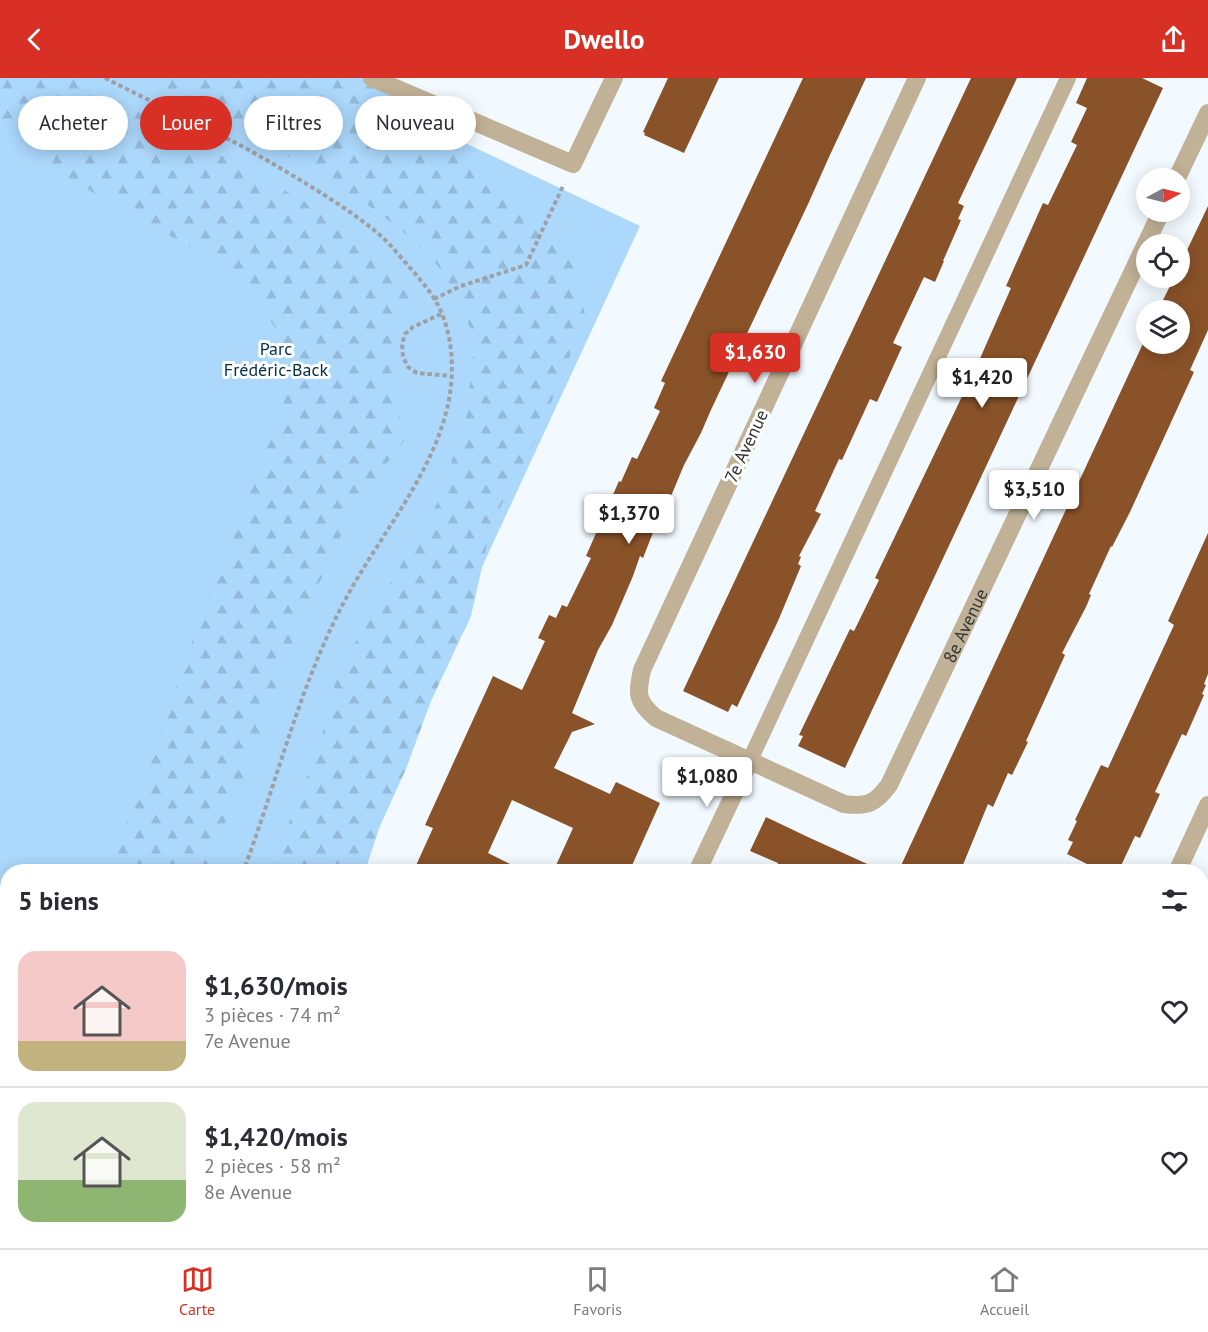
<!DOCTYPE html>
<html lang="fr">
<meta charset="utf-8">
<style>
body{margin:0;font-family:"PT Sans",sans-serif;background:#f7f7f7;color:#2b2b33;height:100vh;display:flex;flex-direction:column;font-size:22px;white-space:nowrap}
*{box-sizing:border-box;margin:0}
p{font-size:20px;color:#7c7c81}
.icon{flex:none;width:33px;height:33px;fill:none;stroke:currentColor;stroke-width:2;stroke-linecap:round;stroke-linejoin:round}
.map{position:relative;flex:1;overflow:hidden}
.panel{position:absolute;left:0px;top:786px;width:1209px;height:384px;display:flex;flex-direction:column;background:#fff;border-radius:24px 24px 0 0;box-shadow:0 3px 15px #0003}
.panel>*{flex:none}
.banner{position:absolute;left:18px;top:18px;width:600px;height:54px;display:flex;gap:12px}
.needle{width:39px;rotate:83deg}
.tools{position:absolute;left:1136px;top:90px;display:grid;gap:12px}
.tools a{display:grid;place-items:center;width:54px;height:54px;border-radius:50%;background:#fff;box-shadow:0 3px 15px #0003;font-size:30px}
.price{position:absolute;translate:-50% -51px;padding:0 14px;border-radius:6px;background:#fff;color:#222;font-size:20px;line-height:39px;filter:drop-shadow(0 2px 3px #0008)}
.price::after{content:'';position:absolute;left:50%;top:36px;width:18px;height:14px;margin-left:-9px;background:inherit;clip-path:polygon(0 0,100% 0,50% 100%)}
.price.active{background:#d93025;color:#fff}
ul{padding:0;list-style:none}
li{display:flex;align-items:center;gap:18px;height:150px;padding:0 18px}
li+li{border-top:2px solid #e1e1e2}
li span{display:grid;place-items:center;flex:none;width:168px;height:120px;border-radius:18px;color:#555}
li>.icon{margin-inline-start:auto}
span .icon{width:72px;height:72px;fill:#fffc;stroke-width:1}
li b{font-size:26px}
h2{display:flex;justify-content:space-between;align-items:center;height:72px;padding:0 18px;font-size:26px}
.chip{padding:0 21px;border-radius:27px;background:#fff;box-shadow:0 3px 15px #0003;font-size:21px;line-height:54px}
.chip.active{background:#d93025;color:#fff}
header{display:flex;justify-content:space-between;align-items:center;height:78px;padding:0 18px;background:#d93025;color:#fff;font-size:27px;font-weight:800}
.menu{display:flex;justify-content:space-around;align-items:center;height:84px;border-top:2px solid #e1e1e2;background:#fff;font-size:16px;color:#7c7c81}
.menu a{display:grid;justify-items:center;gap:3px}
.menu .active{color:#d93025}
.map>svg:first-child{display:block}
.green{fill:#acd8fc}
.forest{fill:url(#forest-firs)}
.building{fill:#895229}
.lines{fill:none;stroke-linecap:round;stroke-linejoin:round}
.path{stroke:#9da1a5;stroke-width:4;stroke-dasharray:4.5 3;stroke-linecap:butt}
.lane{stroke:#c1b196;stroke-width:16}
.street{stroke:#c1b196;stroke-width:18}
.labels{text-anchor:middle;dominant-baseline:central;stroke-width:6;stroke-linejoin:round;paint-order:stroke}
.park-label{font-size:18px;fill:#002e4d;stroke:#fff}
.street-label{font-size:18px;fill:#323436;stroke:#fff}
</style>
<header><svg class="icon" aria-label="back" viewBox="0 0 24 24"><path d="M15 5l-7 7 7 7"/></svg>Dwello<svg class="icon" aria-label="share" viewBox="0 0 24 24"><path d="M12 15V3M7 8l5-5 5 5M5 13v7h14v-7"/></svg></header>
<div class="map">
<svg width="1208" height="1170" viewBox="0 0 1208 1170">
<defs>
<pattern id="forest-firs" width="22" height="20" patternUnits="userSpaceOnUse" patternTransform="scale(1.5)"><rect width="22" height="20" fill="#acd8fc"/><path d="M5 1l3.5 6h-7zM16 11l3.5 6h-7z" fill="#94bad9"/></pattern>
</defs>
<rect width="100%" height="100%" fill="#f3faff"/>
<!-- green -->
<path class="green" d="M 0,0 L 328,0 L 640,148 L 399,668 L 344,793 L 8,794 L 8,1162 L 182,1163 L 179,1170 L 0,1170 Z"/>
<!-- forest -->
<path class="forest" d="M 0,0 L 73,0 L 243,89 L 323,134 L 372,170 L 415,227 L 393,249 L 394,298 L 404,363 L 371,406 L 338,463 L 301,546 L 259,662 L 220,757 L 208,793 L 108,793 L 146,695 L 195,555 L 237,450 L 283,325 L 277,252 L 235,194 L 97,117 L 0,57 Z
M 138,0 L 370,0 L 377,3 L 455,77 L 570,176 L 585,235 L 566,289 L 535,363 L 492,445 L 471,538 L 431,623 L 406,691 L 380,748 L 365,793 L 270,793 L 320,665 L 338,594 L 439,422 L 466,340 L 475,260 L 447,200 L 426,173 L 377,133 L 287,78 Z
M 7,1048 L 8,1162 L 22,1163 L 18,1170 L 0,1170 L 0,1064 Z
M 86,1163 L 86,1162 L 206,1163 L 203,1170 L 83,1170 Z"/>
<!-- building -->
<path class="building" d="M 668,0 L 719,0 L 684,75 L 644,57 L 645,55 L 643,54 Z
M 803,0 L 866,0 L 829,79 L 809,124 L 710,334 L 701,355 L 684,387 L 669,423 L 654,452 L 643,480 L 640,478 L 633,498 L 612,547 L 598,572 L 572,635 L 595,646 L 572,654 L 554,690 L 610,716 L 616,704 L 660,725 L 629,794 L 553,794 L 573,750 L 512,722 L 488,775 L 526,794 L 413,794 L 433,750 L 425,747 L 493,598 L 522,612 L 545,563 L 538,560 L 549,537 L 556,540 L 562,527 L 567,529 L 591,480 L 586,478 L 619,403 L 621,404 L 632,379 L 637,381 L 660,333 L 654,330 L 665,305 L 661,303 Z
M 971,0 L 1017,0 L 958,125 L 964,128 L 958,141 L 961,142 L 943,183 L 944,183 L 935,204 L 924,199 L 893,265 L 902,269 L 877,324 L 870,321 L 842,382 L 839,381 L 815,433 L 821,436 L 799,478 L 801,479 L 798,486 L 801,488 L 778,543 L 737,629 L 732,626 L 728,634 L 683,613 Z
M 1087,0 L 1142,0 L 1163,10 L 845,690 L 798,668 L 803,658 L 799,657 L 850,551 L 854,553 L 879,502 L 875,500 L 978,285 L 1011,210 L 1006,208 L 1043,125 L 1048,127 L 1077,67 L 1071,64 L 1087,30 L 1076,25 Z
M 1208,128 L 1208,252 L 1190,292 L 1194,294 L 1130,434 L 1112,469 L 1111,468 L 1089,516 L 1091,517 L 1086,529 L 1062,575 L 1065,577 L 1026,663 L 1028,664 L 1012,697 L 1008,695 L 993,729 L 988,726 L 960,794 L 898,794 L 1146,259 L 1146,266 L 1179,266 L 1179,232 L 1158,232 L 1174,200 L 1179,200 L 1179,189 Z
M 1208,455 L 1208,596 L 1204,606 L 1206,607 L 1202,616 L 1204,617 L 1186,658 L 1182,656 L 1155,714 L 1160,716 L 1140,760 L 1135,758 L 1118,794 L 1103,794 L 1067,776 L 1073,764 L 1068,762 L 1077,743 L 1075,742 L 1101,687 L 1108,690 L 1174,547 L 1168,543 Z
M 766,739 L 810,760 L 885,794 L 774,794 L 778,785 L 750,773 Z"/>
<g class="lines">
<!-- path -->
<path class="path" d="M 105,0 C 143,20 182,37 220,57 C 249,71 277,88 305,105 C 331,121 358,138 381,158 C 392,168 402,181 412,192 C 422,204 432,215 439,229 C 456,265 455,308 443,345 C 423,409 375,465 344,524 C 299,609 277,704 243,794
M 434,221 L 461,208 L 526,187 L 564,106
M 441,236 L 413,249 L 405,256 L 402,266 L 403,279 L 408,289 L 417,295 L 451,298
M 30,1170 L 34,1162"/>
<!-- lane -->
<path class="lane" d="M 750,682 L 1068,0"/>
<!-- street -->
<g class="street">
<path d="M 372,0 L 573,86 L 614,0"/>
<path id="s1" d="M 917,0 L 642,592 C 637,616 636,623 656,640 L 844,726 C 867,729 875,726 889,707 L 1161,134"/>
<path d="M 1177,100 L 1208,35"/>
<path d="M 697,794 L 750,682"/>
<path d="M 1177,794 L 1208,727"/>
<path d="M 827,1162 L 843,1170"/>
<path d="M 525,1170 L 529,1162"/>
<path d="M 997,1170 L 1001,1162"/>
</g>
</g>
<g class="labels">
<!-- park labels -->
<g class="park-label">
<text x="276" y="270">Parc<tspan x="276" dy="21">Frédéric-Back</tspan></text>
</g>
<!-- street labels -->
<g class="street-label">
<text transform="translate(746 368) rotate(-65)">7e Avenue</text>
<text stroke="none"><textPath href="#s1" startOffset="1143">8e Avenue</textPath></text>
</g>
</g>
</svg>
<div class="tools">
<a><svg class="needle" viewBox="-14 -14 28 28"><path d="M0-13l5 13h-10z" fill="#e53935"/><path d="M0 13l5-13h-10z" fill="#7c7c81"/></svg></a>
<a><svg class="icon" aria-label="locate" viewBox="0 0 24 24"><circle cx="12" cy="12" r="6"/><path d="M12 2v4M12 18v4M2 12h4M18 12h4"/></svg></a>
<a><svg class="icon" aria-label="layers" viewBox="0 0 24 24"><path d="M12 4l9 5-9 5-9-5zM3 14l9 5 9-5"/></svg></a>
</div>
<b class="price active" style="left:755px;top:306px">$1,630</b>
<b class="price" style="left:982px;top:331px">$1,420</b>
<b class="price" style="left:1034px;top:443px">$3,510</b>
<b class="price" style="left:629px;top:467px">$1,370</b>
<b class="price" style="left:707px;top:730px">$1,080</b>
<div class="banner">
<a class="chip">Acheter</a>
<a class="chip active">Louer</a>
<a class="chip">Filtres</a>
<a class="chip">Nouveau</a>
</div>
<section class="panel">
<h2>5 biens<svg class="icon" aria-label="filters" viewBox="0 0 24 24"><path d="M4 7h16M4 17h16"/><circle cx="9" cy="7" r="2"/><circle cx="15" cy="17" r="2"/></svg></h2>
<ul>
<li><span style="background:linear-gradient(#f6c9c9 75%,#c2b280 0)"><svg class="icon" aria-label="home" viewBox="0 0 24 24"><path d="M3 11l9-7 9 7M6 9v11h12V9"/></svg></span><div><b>$1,630/mois</b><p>3 pièces · 74 m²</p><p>7e Avenue</p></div><svg class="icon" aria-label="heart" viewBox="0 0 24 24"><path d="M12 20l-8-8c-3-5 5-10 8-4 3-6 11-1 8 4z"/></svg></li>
<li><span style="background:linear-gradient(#dfe7d0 65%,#8fb573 0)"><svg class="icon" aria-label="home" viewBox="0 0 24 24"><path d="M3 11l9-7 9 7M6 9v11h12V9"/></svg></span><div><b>$1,420/mois</b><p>2 pièces · 58 m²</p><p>8e Avenue</p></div><svg class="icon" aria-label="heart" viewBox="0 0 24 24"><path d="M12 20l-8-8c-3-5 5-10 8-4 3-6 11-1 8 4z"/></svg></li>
</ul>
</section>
</div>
<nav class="menu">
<a class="active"><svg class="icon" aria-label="map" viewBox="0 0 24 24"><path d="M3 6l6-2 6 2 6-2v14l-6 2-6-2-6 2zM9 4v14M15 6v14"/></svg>Carte</a>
<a><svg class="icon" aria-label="saved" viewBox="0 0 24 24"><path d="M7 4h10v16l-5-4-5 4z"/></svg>Favoris</a>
<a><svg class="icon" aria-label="home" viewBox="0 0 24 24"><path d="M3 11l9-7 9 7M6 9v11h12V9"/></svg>Accueil</a>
</nav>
